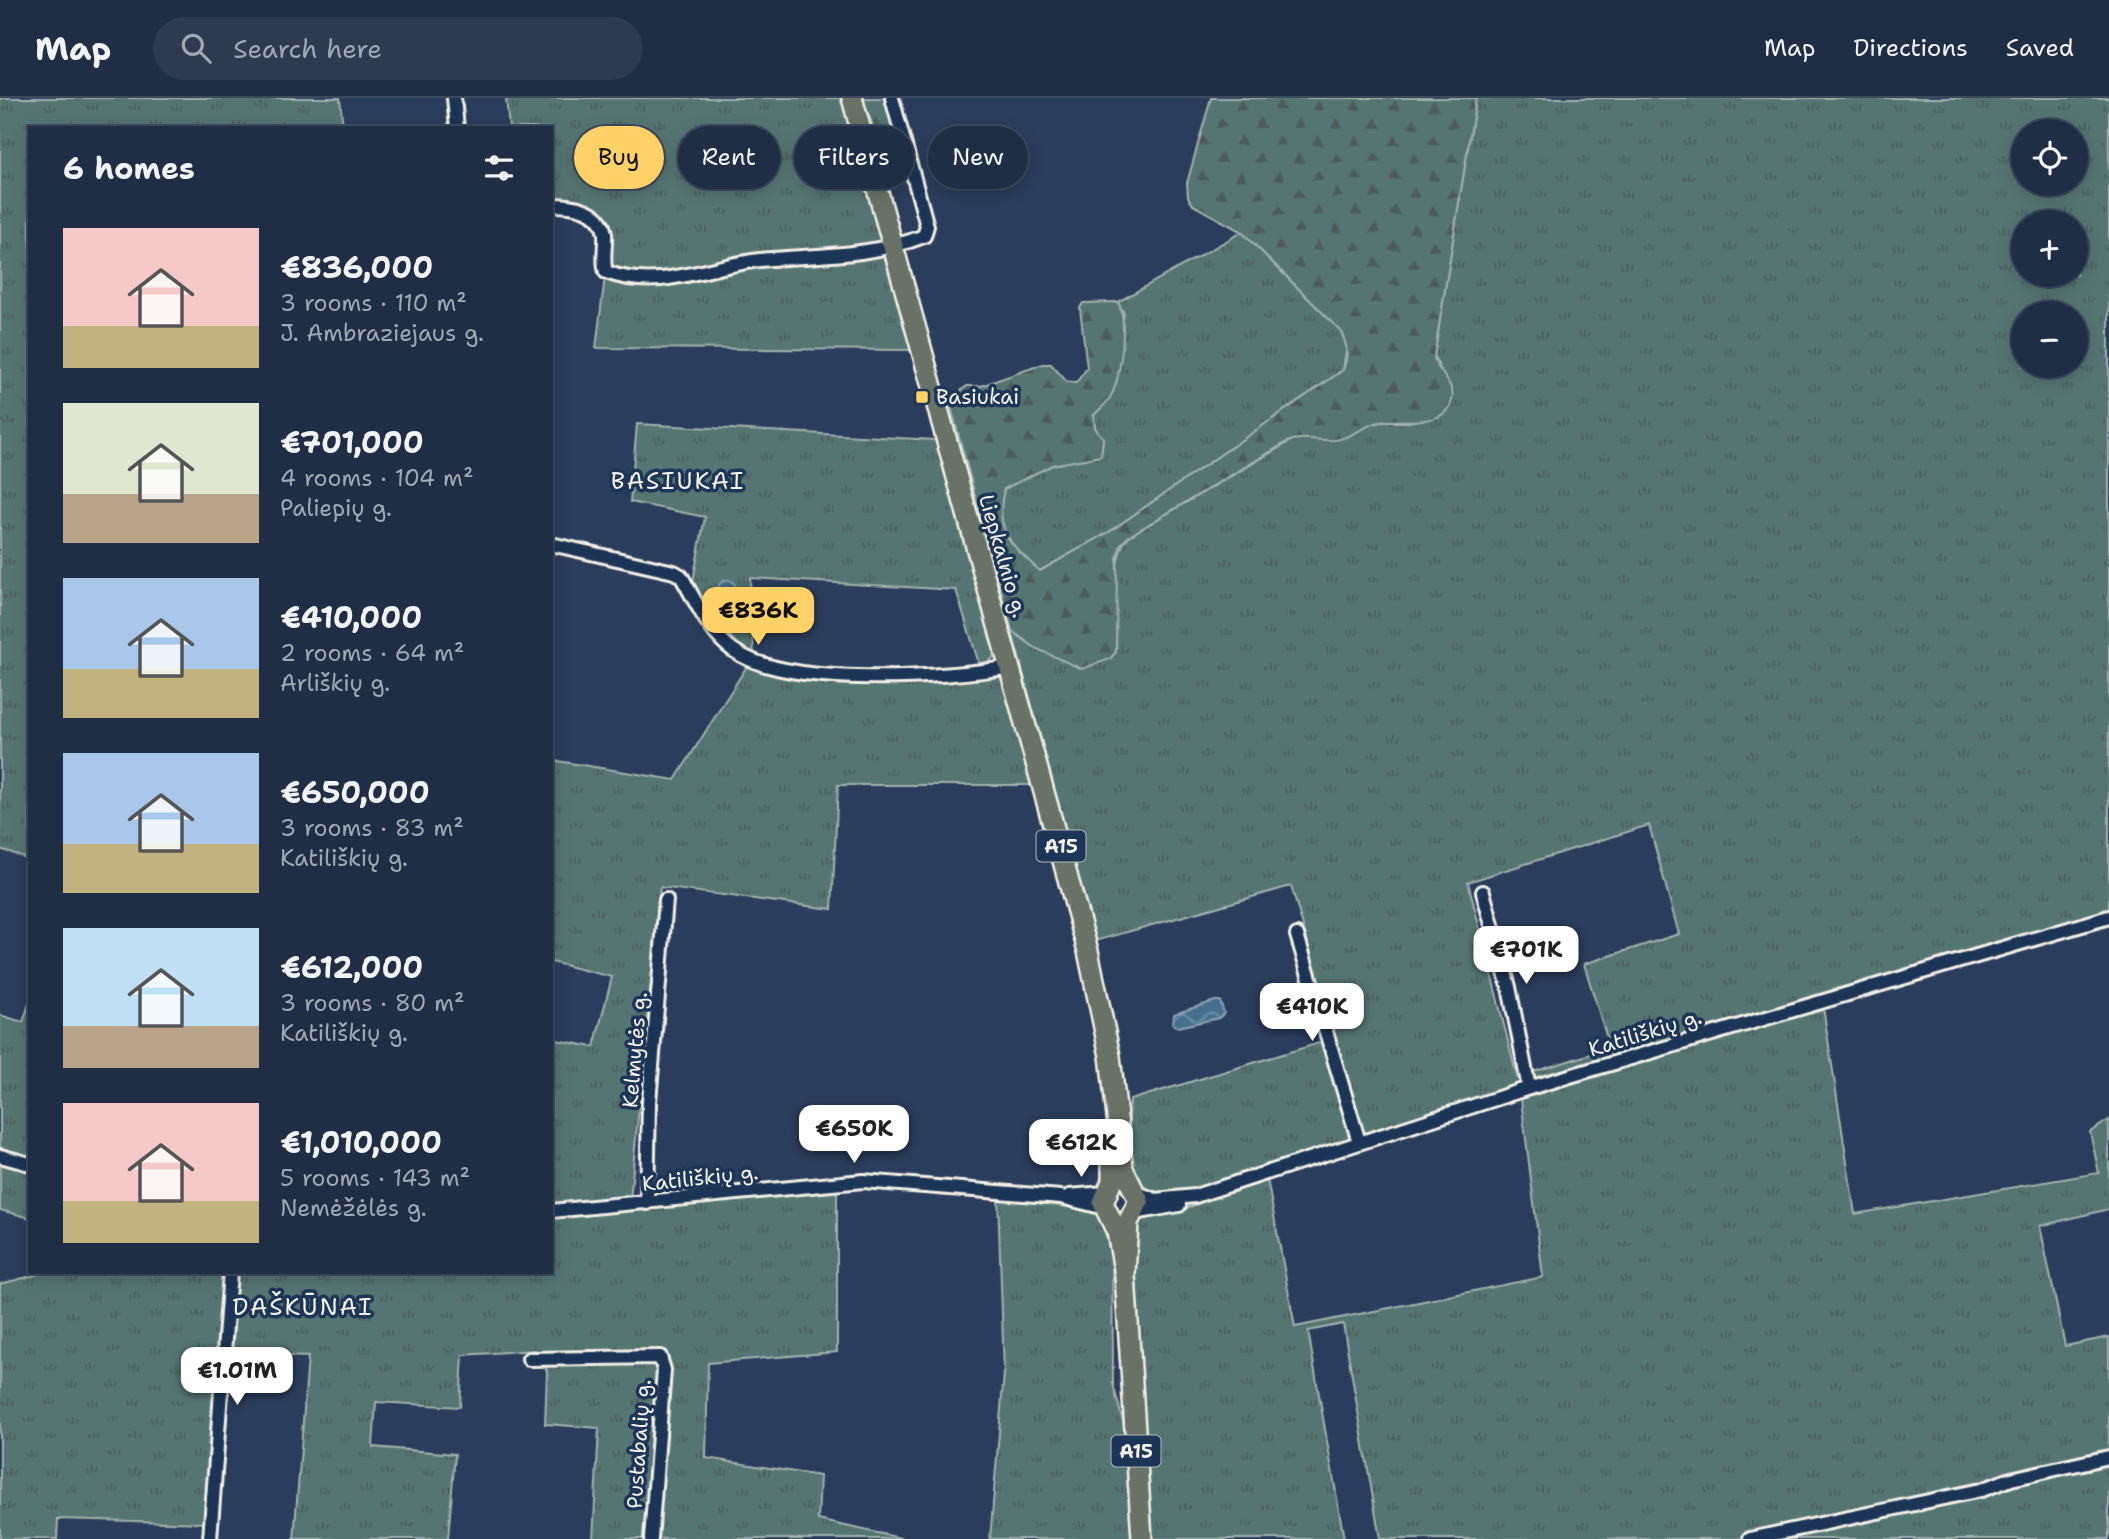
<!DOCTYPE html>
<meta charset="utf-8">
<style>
body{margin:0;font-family:"Shantell Sans",sans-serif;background:#2d3a50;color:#f1f3f6;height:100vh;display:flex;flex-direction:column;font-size:26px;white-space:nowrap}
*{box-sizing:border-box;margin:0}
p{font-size:23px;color:#a2a8b3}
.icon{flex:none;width:38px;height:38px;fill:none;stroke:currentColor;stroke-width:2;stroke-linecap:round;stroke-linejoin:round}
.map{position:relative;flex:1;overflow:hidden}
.panel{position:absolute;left:28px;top:28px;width:525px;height:1148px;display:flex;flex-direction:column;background:#202e45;border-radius:0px;box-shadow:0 4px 18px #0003,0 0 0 2px #3d4a5e}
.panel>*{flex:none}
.banner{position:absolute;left:574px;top:28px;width:665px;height:63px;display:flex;gap:14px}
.controls{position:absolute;left:2011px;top:21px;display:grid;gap:14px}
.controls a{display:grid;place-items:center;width:77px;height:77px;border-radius:50%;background:#202e45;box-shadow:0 4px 18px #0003,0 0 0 2px #3d4a5e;font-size:35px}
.price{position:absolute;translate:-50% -60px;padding:0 16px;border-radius:14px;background:#fff;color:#222;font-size:23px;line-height:46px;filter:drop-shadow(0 2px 4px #0008)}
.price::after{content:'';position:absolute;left:50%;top:42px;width:21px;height:16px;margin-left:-10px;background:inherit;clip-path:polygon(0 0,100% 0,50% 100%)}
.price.on{background:#ffd166;color:#111}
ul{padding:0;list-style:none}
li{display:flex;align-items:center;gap:21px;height:175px;padding:0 35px}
li span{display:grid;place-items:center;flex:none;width:196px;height:140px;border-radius:0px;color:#555}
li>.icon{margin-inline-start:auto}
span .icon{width:84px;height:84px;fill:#fffc;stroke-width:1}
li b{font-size:30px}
h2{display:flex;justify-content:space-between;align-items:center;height:84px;padding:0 35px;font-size:30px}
.chip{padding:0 24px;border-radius:32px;background:#202e45;box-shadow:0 4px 18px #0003,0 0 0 2px #3d4a5e;font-size:24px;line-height:63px}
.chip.on{background:#ffd166;color:#111}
header{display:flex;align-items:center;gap:42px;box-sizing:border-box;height:98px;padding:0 35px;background:#202e45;border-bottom:2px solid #3d4a5e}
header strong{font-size:33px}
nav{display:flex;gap:38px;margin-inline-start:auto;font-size:24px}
.search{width:490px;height:63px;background:#2d3a50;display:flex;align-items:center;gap:18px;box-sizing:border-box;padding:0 24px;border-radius:38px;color:#a2a8b3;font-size:26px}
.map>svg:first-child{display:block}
.grass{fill:url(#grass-tufts);stroke:#a4b2ae;stroke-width:2;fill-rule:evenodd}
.forest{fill:url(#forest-firs);stroke:#a4b2ae;stroke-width:2}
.water{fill:url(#water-waves);stroke:#8ba4b1;stroke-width:2}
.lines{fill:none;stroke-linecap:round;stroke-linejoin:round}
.minor-casing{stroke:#f4f1e8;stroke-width:18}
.highway-casing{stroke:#f4f1e8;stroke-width:24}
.minor{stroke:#1d3557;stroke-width:12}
.highway{stroke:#697266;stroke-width:19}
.poi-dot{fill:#ffd166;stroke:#1d3557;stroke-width:2.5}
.labels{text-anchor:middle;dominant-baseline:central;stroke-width:7;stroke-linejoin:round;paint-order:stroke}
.shield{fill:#1d3557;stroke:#b4b9bc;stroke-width:2}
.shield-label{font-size:19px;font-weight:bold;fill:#f4f1e8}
.poi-label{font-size:21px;fill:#f4f1e8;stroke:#1d3557;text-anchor:start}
.street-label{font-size:21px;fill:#f4f1e8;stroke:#1d3557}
.quarter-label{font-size:24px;letter-spacing:2px;fill:#f4f1e8;stroke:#1d3557}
</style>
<header>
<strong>Map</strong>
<div class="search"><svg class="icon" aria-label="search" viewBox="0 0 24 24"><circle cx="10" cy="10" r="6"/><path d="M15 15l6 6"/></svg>Search here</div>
<nav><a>Map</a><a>Directions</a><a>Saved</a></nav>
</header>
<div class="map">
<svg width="2109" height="1441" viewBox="0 0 2109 1441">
<defs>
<pattern id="grass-tufts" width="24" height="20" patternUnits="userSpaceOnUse" patternTransform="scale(1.75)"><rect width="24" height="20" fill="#547473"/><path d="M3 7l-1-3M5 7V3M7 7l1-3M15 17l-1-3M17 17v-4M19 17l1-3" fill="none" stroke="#4e5c5a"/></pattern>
<pattern id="forest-firs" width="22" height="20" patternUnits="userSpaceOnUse" patternTransform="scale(1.75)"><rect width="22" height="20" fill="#547473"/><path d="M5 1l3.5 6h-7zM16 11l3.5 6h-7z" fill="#4e5c5a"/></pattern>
<pattern id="water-waves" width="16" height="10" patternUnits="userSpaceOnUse" patternTransform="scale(1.75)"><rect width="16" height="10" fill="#45708d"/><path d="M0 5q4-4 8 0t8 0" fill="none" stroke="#6a8ca2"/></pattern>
</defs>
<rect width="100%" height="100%" fill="#2b3d5c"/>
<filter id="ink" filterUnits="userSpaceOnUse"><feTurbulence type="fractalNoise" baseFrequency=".0143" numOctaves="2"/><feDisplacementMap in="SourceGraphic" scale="14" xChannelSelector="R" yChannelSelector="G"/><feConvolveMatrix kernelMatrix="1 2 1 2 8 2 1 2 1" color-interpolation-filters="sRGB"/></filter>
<g filter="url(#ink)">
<!-- grass -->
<path class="grass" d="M 0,0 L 340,0 L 343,30 L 30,30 L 30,761 L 0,751 Z
M 506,0 L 842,0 L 913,252 L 596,250 L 611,130 C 602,107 573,106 551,101 L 551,30 L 509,30 Z
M 1476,0 L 2109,0 L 2109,813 L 1695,934 L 1178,1096 L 1159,1098 L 1145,1093 L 1127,1061 L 1130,1002 L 1336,940 L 1291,788 L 1095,843 L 1012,533 L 1037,551 L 1116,554 C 1117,524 1108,459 1129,438 L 1296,340 L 1314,340 L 1380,324 L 1409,324 L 1438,318 L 1443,277 L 1434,259 ZM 2023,33 L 2076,33 L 2076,86 L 2023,86 ZM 2023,124 L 2076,124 L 2076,177 L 2023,177 ZM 2023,215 L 2076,215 L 2076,268 L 2023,268 ZM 1649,727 L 1679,836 L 1584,866 L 1610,950 L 1517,979 L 1468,784 Z
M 1242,134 L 1341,233 L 1347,248 L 1343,272 L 1109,434 L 1039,473 C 1012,447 993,433 1004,391 L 1052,367 L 1101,357 L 1103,341 L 1095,330 L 1094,317 L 1105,305 L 1124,216 L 1118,204 Z
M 637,326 L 935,342 L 995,545 L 993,560 L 980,569 L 956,492 L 750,480 L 754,558 C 725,540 706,515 693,483 L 705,419 L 630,404 Z
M 747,568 L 834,581 L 999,578 L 1004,582 L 1033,687 L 838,687 L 832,811 L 660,789 L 630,1102 L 551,1108 L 551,941 L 594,949 L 612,879 L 551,864 L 551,662 L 675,682 Z
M 30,903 L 30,1061 L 0,1052 L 0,917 L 23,924 Z
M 1823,909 L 1855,1116 L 2099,1075 L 2090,1034 L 2109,1022 L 2109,1111 L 2040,1128 L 2065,1248 L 2109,1239 L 2109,1441 L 1380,1441 L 1343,1226 L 1308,1233 L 1344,1441 L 1151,1441 L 1133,1154 L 1137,1122 L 1147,1117 L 1170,1116 L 1267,1081 L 1295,1229 L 1543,1179 L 1521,1001 Z
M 0,1064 L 30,1072 L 30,1120 L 0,1112 Z
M 837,1090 L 837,1254 L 708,1265 L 706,1360 L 820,1378 L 818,1422 L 905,1441 L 593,1441 L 599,1330 L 545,1326 L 547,1273 L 535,1252 L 463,1257 L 460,1309 L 376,1304 L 373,1349 L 455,1356 L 448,1441 L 294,1441 L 308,1259 L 221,1255 L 207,1425 L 58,1421 L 57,1441 L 0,1441 L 0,1186 L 47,1174 L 551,1174 L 551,1117 Z
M 998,1099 L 1097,1113 L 1112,1132 L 1113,1286 L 1124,1328 L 1132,1441 L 990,1441 L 1004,1275 Z"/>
<!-- forest -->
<path class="forest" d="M 862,0 L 884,0 L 897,49 L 894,55 L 883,53 Z
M 1211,0 L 1476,0 L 1434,259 C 1437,274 1456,286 1452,302 C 1445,332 1401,319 1380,324 C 1364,327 1352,340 1335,342 C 1318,344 1304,337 1287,344 L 1129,438 L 1121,446 L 1117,461 L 1116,554 L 1110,561 L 1082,571 L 1037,551 L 1012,533 L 949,302 L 967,288 L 981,288 L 1043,266 L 1051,266 L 1067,284 L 1076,285 L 1087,270 L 1080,210 L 1083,205 L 1118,204 C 1128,222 1121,276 1112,296 C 1109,304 1100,311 1094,317 L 1095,330 L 1103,340 L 1101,358 L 1052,367 L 1004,391 C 994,432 1011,448 1040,473 L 1109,434 L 1343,272 C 1349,256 1347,247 1341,233 L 1242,134 L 1193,107 L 1188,99 L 1187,85 Z"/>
<!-- water -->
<path class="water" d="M718 491a9 9 0 1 1 18 0a9 9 0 1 1-18 0Z
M 1215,903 L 1220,903 L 1224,915 L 1219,920 L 1178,929 L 1173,926 L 1174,916 Z"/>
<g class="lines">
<defs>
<path id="minor" d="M 454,0 L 457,30
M 551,107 C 572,107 601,110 605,136 C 606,148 602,162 606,174 C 659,194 708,168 760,162 C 817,157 871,159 924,138 L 927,128 L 892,0
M 551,446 L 674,474 L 681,478 C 696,503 709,535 733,552 C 786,591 946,580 1011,569
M 1483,794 L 1509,889 L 1529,990
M 1297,837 L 1359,1044
M 0,1058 L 30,1066
M 1136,1094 L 1155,1102 L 1195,1098 L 1529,990 L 2109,819
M 1069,1098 L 1105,1095
M 647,1105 L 649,1004 L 666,802
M 551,1113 L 863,1083 L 1061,1099 L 1105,1110
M 1134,1115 L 1179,1107
M 529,1261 L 660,1259 L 664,1272 L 651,1441
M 210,1441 L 230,1174
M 1750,1441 L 1981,1392 L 2011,1381 L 2109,1359"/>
<path id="highway" d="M 852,0 L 1088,853 L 1110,958 L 1123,1071 L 1139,1103 L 1128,1124 L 1125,1177
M 1112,1056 L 1112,1083 L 1103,1105 L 1117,1134 L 1125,1177 L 1142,1441"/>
</defs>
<!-- minor casing -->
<use href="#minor" class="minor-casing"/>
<!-- highway casing -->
<use href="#highway" class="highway-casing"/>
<!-- minor -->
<use href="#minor" class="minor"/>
<!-- highway -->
<use href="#highway" class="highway"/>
</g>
</g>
<!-- markers -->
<rect class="poi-dot" x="915" y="292" width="14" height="14" rx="3.5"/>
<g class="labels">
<!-- shield labels -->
<g class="shield">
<rect x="1036.5" y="732.5" width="49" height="31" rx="5"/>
<rect x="1111.5" y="1337.5" width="49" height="31" rx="5"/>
</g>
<g class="shield-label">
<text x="1061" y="748">A15</text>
<text x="1136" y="1353">A15</text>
</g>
<!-- poi labels -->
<g class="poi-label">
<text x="936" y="299">Basiukai</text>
</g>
<!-- street labels -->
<g class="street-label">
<text transform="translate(1003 458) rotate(74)">Liepkalnio g.</text>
<text transform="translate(1645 935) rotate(-17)">Katiliškių g.</text>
<text transform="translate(635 952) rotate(-85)">Kelmytės g.</text>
<text transform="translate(700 1080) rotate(-6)">Katiliškių g.</text>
<text transform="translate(639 1346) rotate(-86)">Pustabalių g.</text>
</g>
<!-- quarter labels -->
<g class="quarter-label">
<text x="678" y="383">BASIUKAI</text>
<text x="303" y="1209">DAŠKŪNAI</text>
</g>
</g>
</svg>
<div class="controls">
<a><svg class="icon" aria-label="locate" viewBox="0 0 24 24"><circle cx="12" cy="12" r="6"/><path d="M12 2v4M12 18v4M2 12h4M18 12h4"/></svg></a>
<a>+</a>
<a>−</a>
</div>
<b class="price on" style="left:758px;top:549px">€836K</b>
<b class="price" style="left:1526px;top:888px">€701K</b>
<b class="price" style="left:1312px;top:945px">€410K</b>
<b class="price" style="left:854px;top:1067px">€650K</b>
<b class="price" style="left:1081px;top:1081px">€612K</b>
<b class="price" style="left:237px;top:1309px">€1.01M</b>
<div class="banner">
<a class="chip on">Buy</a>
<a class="chip">Rent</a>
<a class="chip">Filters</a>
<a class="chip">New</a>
</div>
<section class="panel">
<h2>6 homes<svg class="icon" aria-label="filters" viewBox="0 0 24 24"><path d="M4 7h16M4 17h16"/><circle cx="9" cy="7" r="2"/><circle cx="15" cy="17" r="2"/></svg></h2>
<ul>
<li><span style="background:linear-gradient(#f6c9c9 70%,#c2b280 0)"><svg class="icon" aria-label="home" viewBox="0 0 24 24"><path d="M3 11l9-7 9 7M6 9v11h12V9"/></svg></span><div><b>€836,000</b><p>3 rooms · 110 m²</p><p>J. Ambraziejaus g.</p></div></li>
<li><span style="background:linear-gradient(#dfe7d0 65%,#b9a48a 0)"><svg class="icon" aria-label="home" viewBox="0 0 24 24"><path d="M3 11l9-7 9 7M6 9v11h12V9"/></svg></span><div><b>€701,000</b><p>4 rooms · 104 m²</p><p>Paliepių g.</p></div></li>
<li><span style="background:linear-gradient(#a9c7e8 65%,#c2b280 0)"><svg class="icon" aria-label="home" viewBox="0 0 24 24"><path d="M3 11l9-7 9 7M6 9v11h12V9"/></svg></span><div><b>€410,000</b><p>2 rooms · 64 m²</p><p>Arliškių g.</p></div></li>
<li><span style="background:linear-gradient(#a9c7e8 65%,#c2b280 0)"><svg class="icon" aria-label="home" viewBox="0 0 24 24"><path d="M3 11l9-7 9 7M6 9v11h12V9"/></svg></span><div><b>€650,000</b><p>3 rooms · 83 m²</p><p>Katiliškių g.</p></div></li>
<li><span style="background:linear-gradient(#bfe0f5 70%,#b9a48a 0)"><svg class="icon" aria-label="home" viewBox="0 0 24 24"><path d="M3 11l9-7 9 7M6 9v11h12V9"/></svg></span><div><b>€612,000</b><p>3 rooms · 80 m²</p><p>Katiliškių g.</p></div></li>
<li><span style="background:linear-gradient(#f6c9c9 70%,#c2b280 0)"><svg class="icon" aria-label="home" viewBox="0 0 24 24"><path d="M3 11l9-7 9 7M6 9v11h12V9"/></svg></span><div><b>€1,010,000</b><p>5 rooms · 143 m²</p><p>Nemėžėlės g.</p></div></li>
</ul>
</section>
</div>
